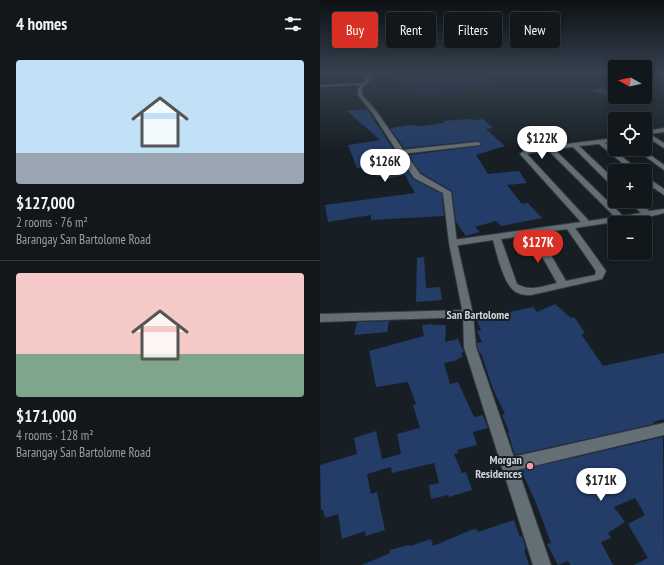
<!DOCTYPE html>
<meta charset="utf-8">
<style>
body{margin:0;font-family:"PT Sans Narrow",sans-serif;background:#1e2428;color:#f1f3f6;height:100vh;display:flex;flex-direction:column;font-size:15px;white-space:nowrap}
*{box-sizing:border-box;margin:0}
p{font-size:13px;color:#9c9fa3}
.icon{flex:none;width:22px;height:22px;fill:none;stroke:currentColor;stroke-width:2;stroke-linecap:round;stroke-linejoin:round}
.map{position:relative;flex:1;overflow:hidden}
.side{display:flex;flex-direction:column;background:#11171b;width:320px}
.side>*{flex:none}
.banner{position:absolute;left:12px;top:12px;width:272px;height:36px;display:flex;gap:8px}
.needle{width:26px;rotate:278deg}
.fabs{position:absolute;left:288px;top:60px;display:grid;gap:8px}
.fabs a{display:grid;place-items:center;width:44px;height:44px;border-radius:4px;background:#11171b;box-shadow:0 2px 10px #0003,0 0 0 1px #30363a;font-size:20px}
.price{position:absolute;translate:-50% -34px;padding:0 9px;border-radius:14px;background:#fff;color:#222;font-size:13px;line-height:26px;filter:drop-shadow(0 1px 2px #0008)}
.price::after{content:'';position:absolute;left:50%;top:24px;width:12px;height:9px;margin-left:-6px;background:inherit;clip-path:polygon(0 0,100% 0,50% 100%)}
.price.active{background:#d93025;color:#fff}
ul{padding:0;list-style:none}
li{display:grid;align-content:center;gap:8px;height:212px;padding:0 16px}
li+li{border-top:1px solid #30363a}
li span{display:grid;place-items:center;height:124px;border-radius:4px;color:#555}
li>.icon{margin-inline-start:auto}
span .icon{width:72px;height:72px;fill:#fffc;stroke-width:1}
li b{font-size:17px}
h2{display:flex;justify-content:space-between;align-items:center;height:48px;padding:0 16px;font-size:17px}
.tag{padding:0 14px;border-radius:4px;background:#11171b;box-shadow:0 2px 10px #0003,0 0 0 1px #30363a;font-size:14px;line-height:36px}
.tag.active{background:#d93025;color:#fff}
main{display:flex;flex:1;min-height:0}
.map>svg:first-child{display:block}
.green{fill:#292449}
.building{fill:#233c68}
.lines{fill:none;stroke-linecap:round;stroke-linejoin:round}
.service-casing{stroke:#343a3e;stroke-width:1}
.minor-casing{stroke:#343a3e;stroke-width:2}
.tertiary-casing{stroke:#343a3e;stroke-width:2}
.path{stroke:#596065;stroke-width:1;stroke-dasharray:1.5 1.5;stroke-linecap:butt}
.service{fill:#646e75;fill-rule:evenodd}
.minor{fill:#646e75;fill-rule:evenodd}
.tertiary{fill:#646e75;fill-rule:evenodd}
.poi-dot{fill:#f29aae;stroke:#171f24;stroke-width:1.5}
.labels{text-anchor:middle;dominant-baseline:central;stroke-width:4;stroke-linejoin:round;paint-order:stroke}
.quarter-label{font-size:12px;font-weight:bold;fill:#ced4d8;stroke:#171f24}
.near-poi-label{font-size:12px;font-weight:bold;fill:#ced4d8;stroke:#171f24;text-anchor:end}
</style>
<main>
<section class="side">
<h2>4 homes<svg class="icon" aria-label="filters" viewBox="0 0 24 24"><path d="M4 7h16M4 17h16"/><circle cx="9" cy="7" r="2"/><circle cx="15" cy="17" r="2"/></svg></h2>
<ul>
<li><span style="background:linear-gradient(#bfe0f5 75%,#9aa5b1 0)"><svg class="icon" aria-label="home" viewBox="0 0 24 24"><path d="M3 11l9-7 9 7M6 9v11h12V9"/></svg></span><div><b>$127,000</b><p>2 rooms · 76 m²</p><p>Barangay San Bartolome Road</p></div></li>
<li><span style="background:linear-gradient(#f6c9c9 65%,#7fa58c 0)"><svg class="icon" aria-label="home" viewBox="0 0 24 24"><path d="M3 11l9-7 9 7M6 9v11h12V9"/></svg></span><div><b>$171,000</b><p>4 rooms · 128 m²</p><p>Barangay San Bartolome Road</p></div></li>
</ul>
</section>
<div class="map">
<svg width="344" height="565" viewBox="0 0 344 565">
<rect width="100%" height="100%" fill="#171f24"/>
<!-- green -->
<path class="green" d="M 81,72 L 164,72 L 168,75 L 170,87 L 97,95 L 88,83 L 74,81 L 66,74 Z"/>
<!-- building -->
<path class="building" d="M 287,87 L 295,89 L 295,97 L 310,97 L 294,99 L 271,90 Z
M 47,109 L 93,179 L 122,194 L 124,216 L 51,220 L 51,215 L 8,222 L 5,205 L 95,193 L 85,175 L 67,179 L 64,175 L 57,177 L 51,168 L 37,168 L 28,145 L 60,140 L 27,111 Z
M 148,119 L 154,120 L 163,119 L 173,128 L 166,129 L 185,146 L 156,155 L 168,174 L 199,171 L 207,183 L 187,185 L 202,204 L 208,203 L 222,218 L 181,226 L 176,221 L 155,227 L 160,232 L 146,236 L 136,222 L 132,191 L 101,173 L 88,155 L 160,146 L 161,142 L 158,141 L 84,148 L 70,128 L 90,125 L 102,126 L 124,123 L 123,121 Z
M 104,257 L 106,288 L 120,287 L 122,300 L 96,302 L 97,258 Z
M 235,304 L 251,318 L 254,317 L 265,333 L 261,334 L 283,366 L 344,353 L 344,419 L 333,422 L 334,424 L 195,455 L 188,433 L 189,432 L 182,415 L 185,414 L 173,389 L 161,353 L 160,354 L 157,347 L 157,343 L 162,342 L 157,331 L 161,330 L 156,319 L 213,307 L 217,312 Z
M 69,321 L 67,332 L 34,335 L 37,322 Z
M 113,324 L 113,325 L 126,325 L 125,342 L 138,339 L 144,352 L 141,353 L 143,357 L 137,359 L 138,360 L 124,363 L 130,384 L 138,382 L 154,417 L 163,415 L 168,428 L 153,432 L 157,445 L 137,450 L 138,453 L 134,454 L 142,473 L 146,472 L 152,490 L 129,497 L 128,495 L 111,499 L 109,485 L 119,483 L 114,463 L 72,473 L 71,467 L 47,474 L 51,494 L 57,492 L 65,530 L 46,536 L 45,531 L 22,539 L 18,514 L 5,518 L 3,510 L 1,510 L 0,465 L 37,454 L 34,438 L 56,431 L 62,459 L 81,454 L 77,434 L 100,428 L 93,405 L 96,404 L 88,382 L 56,387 L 49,351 L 104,336 L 102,325 Z
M 343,437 L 344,565 L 314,565 L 328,558 L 308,524 L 325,515 L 315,498 L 294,507 L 305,522 L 288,533 L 291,538 L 281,542 L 293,565 L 250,565 L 248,561 L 238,565 L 227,544 L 231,543 L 216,503 L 201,470 Z
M 194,520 L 200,537 L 202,536 L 206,549 L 204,550 L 209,565 L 42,565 L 70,553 L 70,550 L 89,545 L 90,546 L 111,539 L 113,546 L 151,530 L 156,529 L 158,532 Z"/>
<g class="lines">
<defs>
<path id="service" d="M 43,83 L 44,85 L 0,87 L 0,85 Z"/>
<path id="minor" d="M 344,128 L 344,132 L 330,134 L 344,143 L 344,148 L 325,136 L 325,131 Z
M 295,138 L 295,142 L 285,143 L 320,171 L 312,171 L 279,144 L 259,146 L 295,180 L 295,186 L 292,186 L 253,147 L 234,149 L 303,216 L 321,213 L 309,201 L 318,201 L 329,211 L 344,209 L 344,213 L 328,217 L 255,228 L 286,271 L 282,279 L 211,295 C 207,295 202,295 198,293 C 184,288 177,254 173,240 L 133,246 L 129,243 L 133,240 L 261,222 L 200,154 L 206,149 ZM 228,150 L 295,217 L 269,221 L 207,154 ZM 247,229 L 276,271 L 275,275 L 246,281 L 218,233 ZM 210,235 L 237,283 C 223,286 210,292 197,284 L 181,239 Z
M 158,142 L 160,143 L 160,145 L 81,154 L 78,152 L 81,150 Z
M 315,149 L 322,149 L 344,165 L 344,170 Z
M 325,176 L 344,189 L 344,195 L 325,182 Z
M 148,310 L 152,311 L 153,314 L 152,317 L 0,322 L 0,314 Z
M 344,423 L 344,435 L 188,472 L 183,470 L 181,465 L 183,460 L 188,458 Z"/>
<path id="tertiary" d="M 45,72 L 49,72 L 49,82 L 42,88 L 42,95 L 57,112 L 100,174 L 131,192 L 137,243 L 153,314 L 156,347 L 231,565 L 213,565 L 144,347 L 143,314 L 129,243 L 123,193 L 94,178 L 53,114 L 38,95 L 38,88 L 45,82 Z"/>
</defs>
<!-- service casing -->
<use href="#service" class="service-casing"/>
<!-- minor casing -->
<use href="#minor" class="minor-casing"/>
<!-- tertiary casing -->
<use href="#tertiary" class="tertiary-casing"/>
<!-- path -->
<path class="path" d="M 0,74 L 23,72"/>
<!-- service -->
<use href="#service" class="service"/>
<!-- minor -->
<use href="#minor" class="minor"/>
<!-- tertiary -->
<use href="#tertiary" class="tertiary"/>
</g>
<!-- sky -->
<linearGradient id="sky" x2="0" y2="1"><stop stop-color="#0d1114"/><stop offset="0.48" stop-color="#364250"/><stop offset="1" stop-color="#364250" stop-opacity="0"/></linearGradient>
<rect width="344" height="151" fill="url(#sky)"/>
<!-- markers -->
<circle class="poi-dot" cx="210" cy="466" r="4"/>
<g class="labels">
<!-- quarter labels -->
<g class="quarter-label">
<text x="158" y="314">San Bartolome</text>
</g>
<!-- near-poi labels -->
<g class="near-poi-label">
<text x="202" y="459">Morgan<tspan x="202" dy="14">Residences</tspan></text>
</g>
</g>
</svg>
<div class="fabs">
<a><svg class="needle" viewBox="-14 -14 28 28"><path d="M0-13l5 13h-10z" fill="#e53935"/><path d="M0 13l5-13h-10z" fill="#9c9fa3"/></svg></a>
<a><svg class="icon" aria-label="locate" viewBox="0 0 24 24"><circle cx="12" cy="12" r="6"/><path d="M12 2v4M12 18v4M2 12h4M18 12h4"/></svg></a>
<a>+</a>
<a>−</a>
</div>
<b class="price" style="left:222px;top:160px">$122K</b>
<b class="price" style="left:65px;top:183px">$126K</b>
<b class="price active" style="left:218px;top:264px">$127K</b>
<b class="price" style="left:281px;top:502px">$171K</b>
<div class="banner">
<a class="tag active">Buy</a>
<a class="tag">Rent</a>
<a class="tag">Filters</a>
<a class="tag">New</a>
</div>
</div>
</main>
